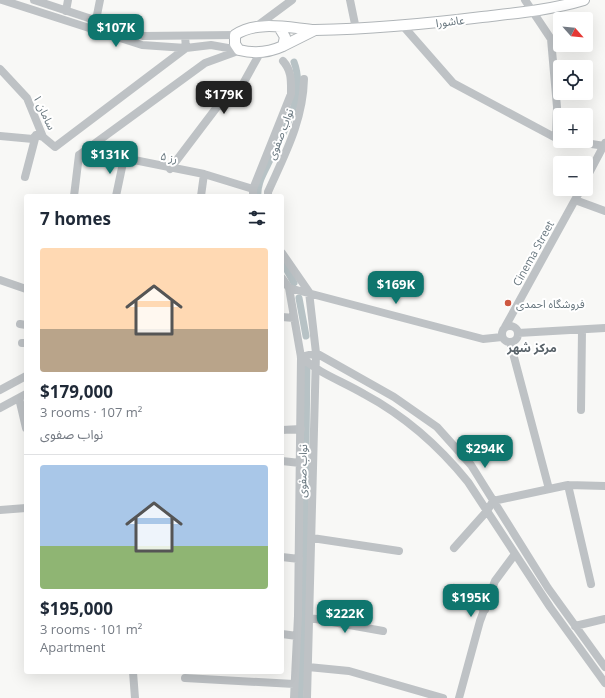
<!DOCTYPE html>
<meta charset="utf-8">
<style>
body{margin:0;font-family:"Open Sans","Noto Sans Arabic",sans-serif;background:#f6f6f7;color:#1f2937;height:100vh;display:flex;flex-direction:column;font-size:15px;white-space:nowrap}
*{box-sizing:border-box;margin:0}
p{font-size:13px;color:#747a83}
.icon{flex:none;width:22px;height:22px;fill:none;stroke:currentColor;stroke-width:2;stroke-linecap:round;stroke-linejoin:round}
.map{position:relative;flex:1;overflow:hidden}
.panel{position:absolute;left:24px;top:194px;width:260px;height:480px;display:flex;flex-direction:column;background:#fff;border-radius:4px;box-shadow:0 4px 16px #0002}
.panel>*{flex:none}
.needle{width:26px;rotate:117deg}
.controls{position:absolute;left:553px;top:12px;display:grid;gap:8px}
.controls a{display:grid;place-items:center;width:40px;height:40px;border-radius:4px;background:#fff;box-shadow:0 4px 16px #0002;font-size:20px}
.price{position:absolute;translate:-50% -34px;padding:0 9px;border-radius:8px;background:#0f766e;color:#fff;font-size:13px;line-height:26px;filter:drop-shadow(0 1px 2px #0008)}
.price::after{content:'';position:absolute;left:50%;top:24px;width:12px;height:9px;margin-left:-6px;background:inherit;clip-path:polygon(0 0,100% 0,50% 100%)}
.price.current{background:#222;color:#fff}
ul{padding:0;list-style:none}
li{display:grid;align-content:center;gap:8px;height:212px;padding:0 16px}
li+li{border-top:1px solid #e0e1e3}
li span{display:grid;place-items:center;height:124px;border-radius:4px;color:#555}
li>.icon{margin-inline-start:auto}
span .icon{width:72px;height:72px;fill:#fffc;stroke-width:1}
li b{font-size:17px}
h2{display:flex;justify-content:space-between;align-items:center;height:48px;padding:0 16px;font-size:17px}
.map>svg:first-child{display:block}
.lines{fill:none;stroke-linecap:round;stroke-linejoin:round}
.canal{stroke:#b7c2c5;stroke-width:7}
.major-casing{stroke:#b0b5b8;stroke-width:12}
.minor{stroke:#bec2c5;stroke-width:8}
.major{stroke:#fff;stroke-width:10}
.poi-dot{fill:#ce5840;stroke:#fff;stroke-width:1.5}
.labels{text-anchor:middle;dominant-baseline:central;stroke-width:4;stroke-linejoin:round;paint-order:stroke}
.street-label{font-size:11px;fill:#66757d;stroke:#fff}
.poi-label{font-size:11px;fill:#66757d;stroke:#fff;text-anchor:start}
.neighbourhood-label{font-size:12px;font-weight:bold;fill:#586269;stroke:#fff}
</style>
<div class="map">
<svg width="605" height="698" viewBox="0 0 605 698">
<rect width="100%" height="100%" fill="#f8f8f6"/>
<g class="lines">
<!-- canal -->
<path class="canal" d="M 258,196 C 257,184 263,175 268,164 C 282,134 307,96 294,62
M 282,261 L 294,283
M 299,298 L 306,336
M 300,698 L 304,618 L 307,361"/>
<defs>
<path id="major" d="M 279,27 L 285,37 L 283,46 C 268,53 255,54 239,50 L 235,44 L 235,35 C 257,20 289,28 315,30 L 283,46
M 315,30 C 371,29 426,24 482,17 C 516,13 551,10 584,0"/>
</defs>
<!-- major casing -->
<use href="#major" class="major-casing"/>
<!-- minor -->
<path class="minor" d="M 2,0 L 142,45 L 186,48 L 211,45 L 239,50
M 34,0 L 143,36 L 235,35
M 350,0 L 356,29
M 525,0 L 551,39 L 557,107 L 556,138 L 560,139
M 66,11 L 68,0
M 96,20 L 100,0
M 257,26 L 292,0
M 404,27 L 453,83 L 556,138
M 0,69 L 27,98 L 43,137 L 55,147 L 186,48 L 185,36
M 0,136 L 33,139 L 36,135 L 43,137
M 572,141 L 605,146
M 79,155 L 124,158 L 204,174 L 253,189
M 170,169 L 217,107 L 234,100 L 260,53
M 25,177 L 36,135
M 586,179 L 605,143
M 74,196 L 79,155 L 205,63 L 238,51
M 116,196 L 124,158
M 201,196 L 204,174
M 253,196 L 253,189 L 291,94 C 291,81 292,71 283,61
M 268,196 L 268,192 C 285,154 303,121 304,79
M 575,200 L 605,211
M 282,253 L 309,292 L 316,353 L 307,698
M 282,278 L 289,288 L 301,357 L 298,616 L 294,698
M 0,280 L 26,289
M 289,288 L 483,339 L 502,337
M 282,317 L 294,318
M 20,324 L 26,325
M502 334a8 8 0 1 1 16 0a8 8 0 1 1-16 0Z
M 505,327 L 581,189
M 518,333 L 605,328
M 510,342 L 549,489
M 22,343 L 26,343
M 301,357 C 320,374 342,381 364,394 C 405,416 439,446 468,482 L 550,607 L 605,683
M 301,357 L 316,353 L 394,397 L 437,427 L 471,465 L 548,588 L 605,667
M 0,390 L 26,376
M 19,398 L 26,428
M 0,408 L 26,394
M 581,410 L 582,330
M 282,430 L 301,429
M 282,461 L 300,463
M 568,485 L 591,584
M 0,510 L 26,508
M 312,538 L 399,551
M 454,548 L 487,511 L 493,501 L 568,485 L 605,486
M 282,557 L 299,559
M 454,588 L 485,610
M 310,618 L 383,631
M 575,626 L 605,619
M 282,634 L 297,636
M 308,667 L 349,671 L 443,698
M 133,672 L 135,698
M 185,678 L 294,684
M 459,698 L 480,621 L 495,581 L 515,554"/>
<!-- major -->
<use href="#major" class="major"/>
</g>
<!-- markers -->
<circle class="poi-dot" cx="508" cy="303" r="4"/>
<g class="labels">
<!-- street labels -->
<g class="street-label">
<text transform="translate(450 21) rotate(-7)">عاشورا</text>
<text transform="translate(45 112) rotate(65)">سامان ۱</text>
<text transform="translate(280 134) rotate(-69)">نواب صفوی</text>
<text transform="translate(169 157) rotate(12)">رز ۵</text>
<text transform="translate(533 253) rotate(-61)">Cinema Street</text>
<text transform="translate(302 471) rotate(-89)">نواب صفوی</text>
</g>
<!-- poi labels -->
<g class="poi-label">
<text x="516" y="303">فروشگاه احمدی</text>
</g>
<!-- neighbourhood labels -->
<g class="neighbourhood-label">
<text x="532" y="347">مرکز شهر</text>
</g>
</g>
</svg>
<div class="controls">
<a><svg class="needle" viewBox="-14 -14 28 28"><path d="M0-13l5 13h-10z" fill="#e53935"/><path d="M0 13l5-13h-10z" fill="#747a83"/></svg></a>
<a><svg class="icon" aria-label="locate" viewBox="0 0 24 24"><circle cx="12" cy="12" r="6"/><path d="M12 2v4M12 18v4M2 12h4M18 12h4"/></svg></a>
<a>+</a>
<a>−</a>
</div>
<b class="price" style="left:116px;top:48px">$107K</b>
<b class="price current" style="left:224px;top:115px">$179K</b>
<b class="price" style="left:110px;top:175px">$131K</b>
<b class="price" style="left:396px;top:305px">$169K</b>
<b class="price" style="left:485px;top:469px">$294K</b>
<b class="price" style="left:471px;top:618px">$195K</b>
<b class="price" style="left:345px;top:634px">$222K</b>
<section class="panel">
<h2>7 homes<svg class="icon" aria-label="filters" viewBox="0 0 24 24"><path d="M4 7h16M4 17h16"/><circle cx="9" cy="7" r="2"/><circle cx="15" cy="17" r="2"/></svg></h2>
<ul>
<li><span style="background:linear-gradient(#ffd9b3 65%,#b9a48a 0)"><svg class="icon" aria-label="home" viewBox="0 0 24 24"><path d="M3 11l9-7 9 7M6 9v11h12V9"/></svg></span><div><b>$179,000</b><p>3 rooms · 107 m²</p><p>نواب صفوی</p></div></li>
<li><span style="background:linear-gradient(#a9c7e8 65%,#8fb573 0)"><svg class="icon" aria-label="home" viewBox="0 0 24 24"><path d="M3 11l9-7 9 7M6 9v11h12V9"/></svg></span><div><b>$195,000</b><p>3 rooms · 101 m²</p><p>Apartment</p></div></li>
</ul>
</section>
</div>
